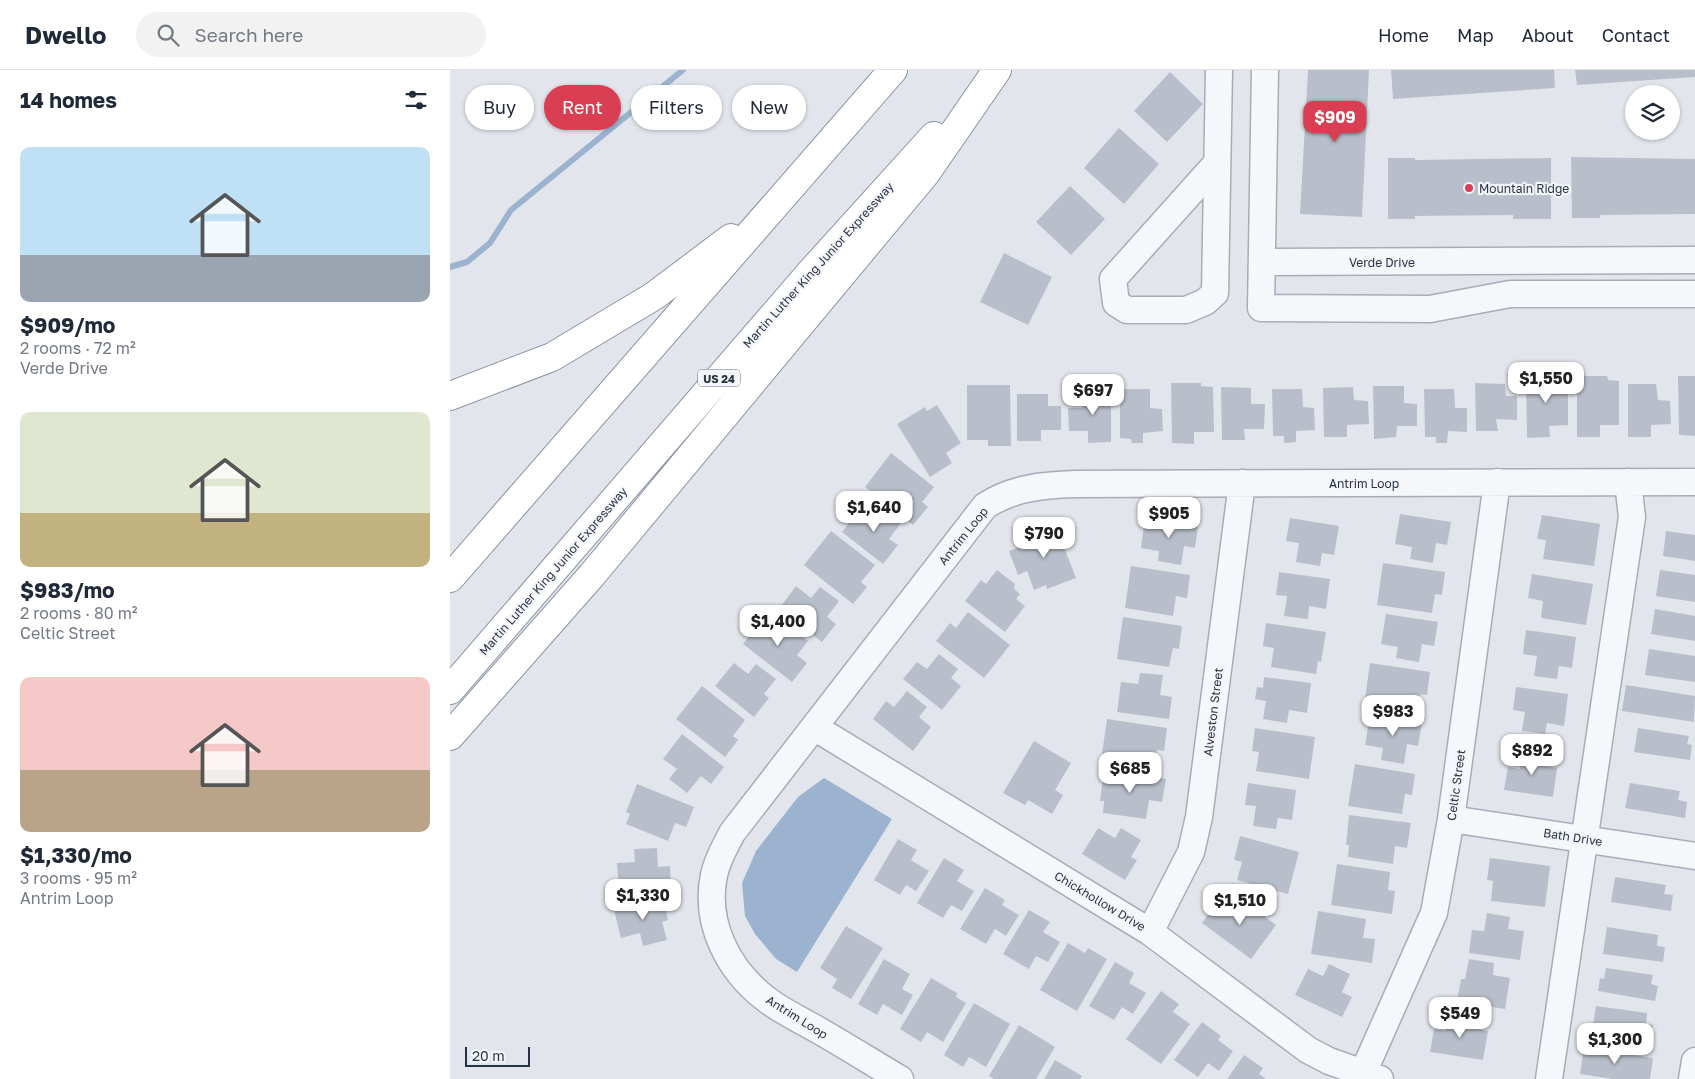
<!DOCTYPE html>
<meta charset="utf-8">
<style>
body{margin:0;font-family:"Golos Text",sans-serif;background:#f2f2f3;color:#1f2937;height:100vh;display:flex;flex-direction:column;font-size:19px;white-space:nowrap}
*{box-sizing:border-box;margin:0}
p{font-size:16px;color:#747a83}
.icon{flex:none;width:28px;height:28px;fill:none;stroke:currentColor;stroke-width:2;stroke-linecap:round;stroke-linejoin:round}
.map{position:relative;flex:1;overflow:hidden}
.drawer{display:flex;flex-direction:column;background:#fff;width:450px}
.drawer>*{flex:none}
.guide{position:absolute;left:15px;top:15px;width:475px;height:45px;display:flex;gap:10px}
.buttons{position:absolute;left:1175px;top:15px;display:grid;gap:10px}
.buttons a{display:grid;place-items:center;width:55px;height:55px;border-radius:50%;background:#fff;box-shadow:0 1px 4px #0004;font-size:25px}
.scale{position:absolute;left:15px;bottom:12px;width:65px;box-sizing:border-box;padding-left:5px;border:2px solid #293346;border-top:0;font-size:14px;line-height:18px;white-space:nowrap;color:#293346;-webkit-text-stroke:4px #f3f5f9;paint-order:stroke}
.price{position:absolute;translate:-50% -42px;padding:0 11px;border-radius:10px;background:#fff;color:#222;font-size:16px;line-height:32px;filter:drop-shadow(0 1px 2px #0008)}
.price::after{content:'';position:absolute;left:50%;top:30px;width:15px;height:11px;margin-left:-8px;background:inherit;clip-path:polygon(0 0,100% 0,50% 100%)}
.price.active{background:#da3e53;color:#fff}
ul{padding:0;list-style:none}
li{display:grid;align-content:center;gap:10px;height:265px;padding:0 20px}
li span{display:grid;place-items:center;height:155px;border-radius:10px;color:#555}
li>.icon{margin-inline-start:auto}
span .icon{width:90px;height:90px;fill:#fffc;stroke-width:1}
li b{font-size:21px}
h2{display:flex;justify-content:space-between;align-items:center;height:60px;padding:0 20px;font-size:21px}
.chip{padding:0 18px;border-radius:22px;background:#fff;box-shadow:0 1px 4px #0004;font-size:18px;line-height:45px}
.chip.active{background:#da3e53;color:#fff}
header{display:flex;align-items:center;gap:30px;box-sizing:border-box;height:70px;padding:0 25px;background:#fff;border-bottom:1px solid #e0e1e3}
header strong{font-size:24px}
nav{display:flex;gap:28px;margin-inline-start:auto;font-size:18px}
.search{width:350px;height:45px;background:#f2f2f3;display:flex;align-items:center;gap:12px;box-sizing:border-box;padding:0 18px;border-radius:28px;color:#747a83;font-size:19px}
main{display:flex;flex:1;min-height:0}
.map>svg:first-child{display:block}
.water{fill:#9bb3cf}
.lines{fill:none;stroke-linecap:round;stroke-linejoin:round}
.stream{stroke:#9bb3cf;stroke-width:6}
.building{fill:#b9bfca}
.minor-casing{stroke:#a7adb7;stroke-width:29}
.highway-casing{stroke:#8893a4;stroke-width:30}
.minor{stroke:#f6f7fa;stroke-width:26}
.highway{stroke:#fff;stroke-width:28}
.poi-dot{fill:#da3e53;stroke:#f3f5f9;stroke-width:2}
.labels{text-anchor:middle;dominant-baseline:central;stroke-width:4.5;stroke-linejoin:round;paint-order:stroke}
.shield{fill:#f3f5f9;stroke:#666d7c;stroke-width:1}
.shield-label{font-size:11px;font-weight:bold;fill:#293346}
.poi-label{font-size:12px;fill:#293346;stroke:#f3f5f9;text-anchor:start}
.street-label{font-size:12px;fill:#293346;stroke:#f3f5f9}
</style>
<header>
<strong>Dwello</strong>
<div class="search"><svg class="icon" aria-label="search" viewBox="0 0 24 24"><circle cx="10" cy="10" r="6"/><path d="M15 15l6 6"/></svg>Search here</div>
<nav><a>Home</a><a>Map</a><a>About</a><a>Contact</a></nav>
</header>
<main>
<section class="drawer">
<h2>14 homes<svg class="icon" aria-label="filters" viewBox="0 0 24 24"><path d="M4 7h16M4 17h16"/><circle cx="9" cy="7" r="2"/><circle cx="15" cy="17" r="2"/></svg></h2>
<ul>
<li><span style="background:linear-gradient(#bfe0f5 70%,#9aa5b1 0)"><svg class="icon" aria-label="home" viewBox="0 0 24 24"><path d="M3 11l9-7 9 7M6 9v11h12V9"/></svg></span><div><b>$909/mo</b><p>2 rooms · 72 m²</p><p>Verde Drive</p></div></li>
<li><span style="background:linear-gradient(#dfe7d0 65%,#c2b280 0)"><svg class="icon" aria-label="home" viewBox="0 0 24 24"><path d="M3 11l9-7 9 7M6 9v11h12V9"/></svg></span><div><b>$983/mo</b><p>2 rooms · 80 m²</p><p>Celtic Street</p></div></li>
<li><span style="background:linear-gradient(#f6c9c9 60%,#b9a48a 0)"><svg class="icon" aria-label="home" viewBox="0 0 24 24"><path d="M3 11l9-7 9 7M6 9v11h12V9"/></svg></span><div><b>$1,330/mo</b><p>3 rooms · 95 m²</p><p>Antrim Loop</p></div></li>
</ul>
</section>
<div class="map">
<svg width="1245" height="1009" viewBox="0 0 1245 1009">
<rect width="100%" height="100%" fill="#e2e6ec"/>
<!-- water -->
<path class="water" d="M 374,708 L 442,749 L 347,902 L 326,889 L 305,864 L 295,846 L 292,813 L 306,781 L 348,727 Z"/>
<g class="lines">
<!-- stream -->
<path class="stream" d="M 0,197 L 17,192 L 40,173 L 61,140 L 233,0"/>
</g>
<!-- building -->
<path class="building" d="M 858,0 L 919,0 L 912,147 L 850,144 Z
M 941,0 L 1104,0 L 1105,18 L 943,29 Z
M 1125,0 L 1245,0 L 1245,7 L 1127,15 Z
M 720,2 L 753,34 L 717,72 L 684,41 Z
M 669,58 L 709,94 L 674,134 L 634,98 Z
M 1121,87 L 1245,89 L 1245,144 L 1150,145 L 1150,148 L 1122,148 Z
M 938,88 L 965,88 L 965,90 L 1101,88 L 1101,149 L 1063,149 L 1063,145 L 965,146 L 965,149 L 938,149 Z
M 620,116 L 655,149 L 621,185 L 586,152 Z
M 554,183 L 602,207 L 578,255 L 530,232 Z
M 1118,305 L 1118,355 L 1099,356 L 1100,367 L 1077,368 L 1076,306 Z
M 1127,306 L 1157,306 L 1158,310 L 1169,311 L 1169,355 L 1150,355 L 1150,367 L 1127,367 Z
M 1228,306 L 1245,306 L 1245,366 L 1229,365 Z
M 721,313 L 751,313 L 751,316 L 763,317 L 764,362 L 744,362 L 744,374 L 722,373 Z
M 1025,313 L 1055,314 L 1056,326 L 1067,326 L 1067,350 L 1046,349 L 1048,361 L 1026,361 Z
M 1178,314 L 1206,314 L 1208,330 L 1220,331 L 1221,354 L 1201,355 L 1201,367 L 1178,367 Z
M 517,315 L 560,315 L 561,376 L 538,376 L 538,370 L 517,370 Z
M 923,316 L 954,316 L 954,333 L 967,334 L 967,356 L 947,356 L 946,367 L 924,369 Z
M 771,317 L 801,318 L 801,334 L 815,334 L 814,359 L 794,359 L 795,370 L 772,370 Z
M 903,317 L 904,330 L 918,331 L 919,354 L 897,355 L 897,367 L 874,367 L 873,318 Z
M 670,319 L 700,319 L 700,338 L 712,339 L 713,361 L 693,363 L 693,373 L 682,373 L 681,369 L 670,368 Z
M 822,319 L 852,319 L 853,337 L 864,338 L 865,360 L 846,361 L 846,372 L 834,373 L 834,366 L 823,366 Z
M 974,319 L 1004,319 L 1005,338 L 1017,338 L 1017,362 L 998,361 L 997,373 L 986,373 L 986,367 L 975,367 Z
M 632,320 L 661,320 L 661,372 L 638,373 L 638,361 L 619,361 L 618,338 L 632,338 Z
M 567,324 L 598,324 L 598,336 L 611,336 L 611,360 L 591,360 L 591,371 L 567,371 Z
M 487,335 L 511,373 L 496,383 L 502,393 L 480,407 L 447,354 L 475,337 L 477,341 Z
M 441,383 L 484,417 L 472,432 L 478,437 L 463,455 L 415,417 Z
M 432,438 L 451,453 L 439,469 L 448,475 L 433,494 L 392,462 L 410,439 L 423,449 Z
M 950,444 L 1001,452 L 997,475 L 986,473 L 983,493 L 960,489 L 962,477 L 945,474 Z
M 1092,445 L 1150,454 L 1144,496 L 1093,489 L 1096,470 L 1087,469 Z
M 695,448 L 748,456 L 745,478 L 734,476 L 731,495 L 708,491 L 709,481 L 691,478 Z
M 840,448 L 889,456 L 884,485 L 872,483 L 870,496 L 846,492 L 849,473 L 836,471 Z
M 604,452 L 626,508 L 597,519 L 596,515 L 584,520 L 577,501 L 568,505 L 559,481 L 586,471 L 582,460 Z
M 381,461 L 425,495 L 411,512 L 417,517 L 403,534 L 354,495 Z
M 1216,461 L 1245,465 L 1245,491 L 1213,486 Z
M 933,493 L 995,502 L 992,525 L 985,524 L 982,543 L 927,535 Z
M 681,496 L 740,505 L 737,528 L 726,526 L 723,546 L 675,538 Z
M 547,500 L 565,514 L 564,519 L 570,524 L 566,529 L 575,536 L 555,562 L 515,531 L 531,510 L 536,514 Z
M 1210,500 L 1245,505 L 1245,532 L 1206,526 Z
M 829,502 L 880,509 L 876,539 L 859,536 L 858,549 L 834,546 L 837,526 L 826,525 Z
M 1082,504 L 1143,514 L 1136,555 L 1091,548 L 1093,531 L 1078,528 Z
M 346,516 L 361,528 L 370,517 L 389,531 L 377,547 L 386,554 L 372,572 L 329,539 Z
M 1205,539 L 1245,546 L 1245,571 L 1201,564 Z
M 518,542 L 560,575 L 534,608 L 486,571 L 500,553 L 506,558 Z
M 323,544 L 358,571 L 347,585 L 357,593 L 342,612 L 293,574 L 312,550 L 315,553 Z
M 936,544 L 988,552 L 984,576 L 972,574 L 969,592 L 946,588 L 948,577 L 931,574 Z
M 673,547 L 732,556 L 729,579 L 723,578 L 719,597 L 667,589 Z
M 816,553 L 876,562 L 871,592 L 868,591 L 866,604 L 821,597 L 824,578 L 813,576 Z
M 1076,560 L 1126,567 L 1122,598 L 1109,596 L 1107,609 L 1084,606 L 1087,586 L 1073,584 Z
M 1199,579 L 1245,586 L 1245,612 L 1195,605 Z
M 489,584 L 508,599 L 501,608 L 511,616 L 492,640 L 453,609 L 467,592 L 477,599 Z
M 284,593 L 298,604 L 306,594 L 326,609 L 314,624 L 319,628 L 304,647 L 265,616 Z
M 920,593 L 980,602 L 977,625 L 970,624 L 968,644 L 914,636 Z
M 690,603 L 713,605 L 710,625 L 722,627 L 719,649 L 667,642 L 671,612 L 688,614 Z
M 814,607 L 861,613 L 857,643 L 839,640 L 837,653 L 813,649 L 816,631 L 805,629 L 807,617 L 813,618 Z
M 1176,615 L 1245,626 L 1244,652 L 1172,641 Z
M 252,616 L 295,650 L 283,666 L 288,670 L 275,687 L 226,649 Z
M 1066,617 L 1118,624 L 1114,656 L 1097,653 L 1095,664 L 1072,661 L 1075,642 L 1063,640 Z
M 457,621 L 477,637 L 469,647 L 481,657 L 463,681 L 423,649 L 436,631 L 444,637 Z
M 920,645 L 972,653 L 968,676 L 957,674 L 954,694 L 931,690 L 933,678 L 915,675 Z
M 657,649 L 717,658 L 714,681 L 707,680 L 704,699 L 651,691 Z
M 805,658 L 865,667 L 859,709 L 806,701 L 809,682 L 802,681 Z
M 1188,658 L 1239,666 L 1237,674 L 1242,675 L 1240,690 L 1184,682 Z
M 232,664 L 274,697 L 261,714 L 251,706 L 237,723 L 219,709 L 227,699 L 213,689 Z
M 584,671 L 621,693 L 605,720 L 613,725 L 602,744 L 578,730 L 575,735 L 553,723 Z
M 1072,681 L 1096,684 L 1094,696 L 1107,698 L 1103,727 L 1054,720 L 1058,697 L 1070,699 Z
M 905,694 L 965,704 L 962,725 L 955,724 L 952,744 L 898,736 Z
M 654,700 L 716,709 L 712,732 L 699,730 L 696,749 L 653,743 L 654,731 L 650,731 Z
M 798,713 L 846,720 L 842,750 L 828,748 L 826,759 L 803,756 L 806,736 L 795,735 Z
M 1180,713 L 1230,721 L 1228,730 L 1237,732 L 1235,748 L 1175,738 Z
M 187,714 L 244,737 L 236,757 L 225,753 L 218,771 L 176,754 L 180,744 L 176,742 Z
M 899,745 L 961,753 L 957,778 L 945,776 L 943,794 L 898,787 L 899,775 L 896,775 Z
M 648,758 L 665,768 L 671,758 L 691,770 L 681,787 L 687,790 L 675,810 L 632,784 Z
M 790,766 L 849,782 L 838,824 L 787,810 L 792,792 L 784,790 Z
M 448,769 L 467,780 L 461,790 L 479,801 L 466,821 L 456,815 L 450,825 L 424,810 Z
M 207,778 L 208,797 L 220,796 L 221,819 L 169,821 L 167,793 L 185,792 L 184,779 Z
M 494,788 L 514,800 L 507,811 L 524,821 L 512,841 L 501,835 L 493,848 L 467,833 Z
M 1040,788 L 1100,796 L 1095,837 L 1041,831 L 1043,811 L 1037,810 Z
M 887,794 L 940,802 L 938,820 L 945,821 L 942,844 L 881,835 Z
M 1165,807 L 1216,815 L 1214,824 L 1223,825 L 1221,841 L 1161,832 Z
M 535,818 L 555,830 L 552,835 L 569,845 L 556,866 L 545,859 L 536,874 L 510,859 Z
M 788,827 L 826,855 L 801,889 L 752,853 L 766,834 L 777,841 Z
M 213,828 L 218,850 L 212,852 L 217,870 L 193,876 L 190,863 L 171,868 L 164,840 Z
M 579,840 L 600,852 L 593,862 L 610,872 L 598,892 L 586,886 L 579,899 L 553,884 Z
M 868,841 L 916,849 L 913,868 L 925,869 L 922,893 L 861,884 Z
M 1037,843 L 1060,847 L 1058,859 L 1074,861 L 1070,890 L 1019,883 L 1022,860 L 1034,861 Z
M 396,856 L 433,878 L 401,929 L 382,918 L 387,909 L 370,898 Z
M 1157,857 L 1208,865 L 1207,876 L 1215,877 L 1213,892 L 1153,884 Z
M 618,873 L 635,883 L 638,878 L 657,889 L 627,941 L 590,920 Z
M 434,889 L 460,904 L 452,919 L 463,925 L 452,945 L 433,934 L 427,945 L 408,934 Z
M 1019,889 L 1044,893 L 1043,905 L 1060,908 L 1055,939 L 1007,931 L 1011,909 L 1015,909 Z
M 665,892 L 684,903 L 679,913 L 696,923 L 683,944 L 672,937 L 664,950 L 639,936 Z
M 879,894 L 900,904 L 892,922 L 902,927 L 892,947 L 845,925 L 858,899 L 873,906 Z
M 1156,898 L 1203,905 L 1201,914 L 1208,916 L 1205,931 L 1148,921 L 1150,908 L 1154,909 Z
M 481,908 L 507,923 L 506,927 L 516,933 L 493,972 L 477,962 L 471,972 L 450,959 Z
M 711,921 L 729,934 L 723,942 L 740,954 L 711,994 L 676,969 Z
M 524,933 L 560,954 L 536,997 L 519,987 L 513,997 L 494,985 Z
M 1146,936 L 1197,943 L 1196,954 L 1203,955 L 1201,970 L 1142,962 Z
M 999,942 L 1022,946 L 1020,958 L 1038,961 L 1033,990 L 980,982 L 984,959 L 996,961 Z
M 752,952 L 771,966 L 768,970 L 783,981 L 769,1001 L 758,993 L 748,1007 L 724,990 Z
M 569,955 L 605,977 L 586,1009 L 544,1009 L 539,1006 Z
M 1134,978 L 1203,988 L 1200,1009 L 1163,1009 L 1130,1004 Z
M 794,985 L 813,998 L 809,1004 L 816,1009 L 777,1009 Z
M 605,990 L 632,1006 L 630,1009 L 594,1009 Z"/>
<g class="lines">
<defs>
<path id="minor" d="M 815,0 L 811,238 L 980,239 L 1060,224 L 1245,224
M 767,93 L 663,209 L 666,233 L 677,240 L 736,240 L 755,232 L 765,223 L 769,0
M 812,192 L 1245,190
M 364,657 L 700,862 L 858,980 L 879,991 L 930,1009
M 1001,749 L 1245,786
M 700,862 L 741,782 L 749,747 L 792,413
M 913,1003 L 984,843 L 1001,749 L 1047,412
M 450,1009 C 423,993 396,976 368,960 C 351,950 331,941 316,929 C 278,900 254,853 264,805 C 267,790 275,777 282,763 L 535,436 C 562,418 593,415 625,414 L 1245,412
M 1099,1009 L 1182,447 L 1178,412
M 1242,1009 L 1245,991"/>
<path id="highway" d="M 0,326 L 102,287 L 204,226 L 281,168
M 0,508 L 443,0
M 0,620 L 360,203 L 484,66
M 0,666 L 142,505 L 476,103 L 547,0"/>
</defs>
<!-- minor casing -->
<use href="#minor" class="minor-casing"/>
<!-- highway casing -->
<use href="#highway" class="highway-casing"/>
<!-- minor -->
<use href="#minor" class="minor"/>
<!-- highway -->
<use href="#highway" class="highway"/>
</g>
<!-- markers -->
<circle class="poi-dot" cx="1019" cy="118" r="5"/>
<g class="labels">
<!-- shield labels -->
<rect class="shield" x="248" y="299.5" width="42" height="17" rx="4"/>
<g class="shield-label">
<text x="269" y="308">US 24</text>
</g>
<!-- poi labels -->
<g class="poi-label">
<text x="1029" y="118">Mountain Ridge</text>
</g>
<!-- street labels -->
<g class="street-label">
<text x="932" y="192">Verde Drive</text>
<text transform="translate(368 195) rotate(-48)">Martin Luther King Junior Expressway</text>
<text x="914" y="413">Antrim Loop</text>
<text transform="translate(513 466) rotate(-51)">Antrim Loop</text>
<text transform="translate(103 501) rotate(-49)">Martin Luther King Junior Expressway</text>
<text transform="translate(763 642) rotate(-83)">Alveston Street</text>
<text transform="translate(1006 715) rotate(-82)">Celtic Street</text>
<text transform="translate(1123 767) rotate(9)">Bath Drive</text>
<text transform="translate(650 831) rotate(31)">Chickhollow Drive</text>
<text transform="translate(347 947) rotate(32)">Antrim Loop</text>
</g>
</g>
</svg>
<div class="buttons">
<a><svg class="icon" aria-label="layers" viewBox="0 0 24 24"><path d="M12 4l9 5-9 5-9-5zM3 14l9 5 9-5"/></svg></a>
</div>
<div class="scale">20 m</div>
<b class="price active" style="left:885px;top:73px">$909</b>
<b class="price" style="left:1096px;top:334px">$1,550</b>
<b class="price" style="left:643px;top:346px">$697</b>
<b class="price" style="left:424px;top:463px">$1,640</b>
<b class="price" style="left:719px;top:469px">$905</b>
<b class="price" style="left:594px;top:489px">$790</b>
<b class="price" style="left:328px;top:577px">$1,400</b>
<b class="price" style="left:943px;top:667px">$983</b>
<b class="price" style="left:1082px;top:706px">$892</b>
<b class="price" style="left:680px;top:724px">$685</b>
<b class="price" style="left:193px;top:851px">$1,330</b>
<b class="price" style="left:790px;top:856px">$1,510</b>
<b class="price" style="left:1010px;top:969px">$549</b>
<b class="price" style="left:1165px;top:995px">$1,300</b>
<div class="guide">
<a class="chip">Buy</a>
<a class="chip active">Rent</a>
<a class="chip">Filters</a>
<a class="chip">New</a>
</div>
</div>
</main>
